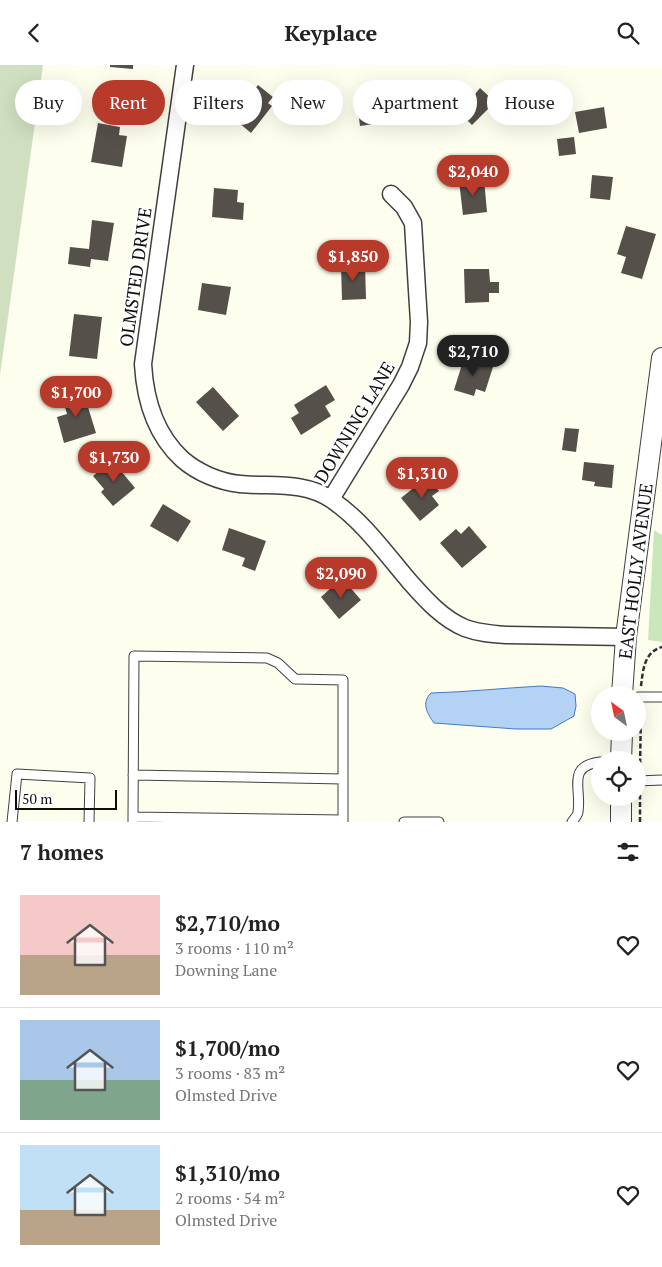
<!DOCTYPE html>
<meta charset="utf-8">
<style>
body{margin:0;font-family:"PT Serif",serif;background:#f6f6f6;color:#222;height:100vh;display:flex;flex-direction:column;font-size:19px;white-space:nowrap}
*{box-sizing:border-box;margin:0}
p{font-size:16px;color:#767676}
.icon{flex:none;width:28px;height:28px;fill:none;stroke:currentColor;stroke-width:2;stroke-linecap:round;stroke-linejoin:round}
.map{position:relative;height:757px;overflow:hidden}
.drawer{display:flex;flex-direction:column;background:#fff;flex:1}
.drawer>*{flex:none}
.guide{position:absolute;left:15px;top:15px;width:632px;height:45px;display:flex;gap:10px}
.needle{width:32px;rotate:327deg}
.fabs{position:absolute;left:591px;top:621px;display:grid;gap:10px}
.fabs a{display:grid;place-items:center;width:55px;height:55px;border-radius:50%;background:#fff;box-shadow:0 5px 20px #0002;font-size:25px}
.scale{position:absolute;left:15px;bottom:12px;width:102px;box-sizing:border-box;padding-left:5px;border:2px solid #0d0d0d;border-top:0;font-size:14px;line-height:18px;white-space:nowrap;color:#0d0d0d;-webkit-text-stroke:4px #fff;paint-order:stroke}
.price{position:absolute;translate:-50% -42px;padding:0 11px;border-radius:18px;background:#b83a2a;color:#fff;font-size:16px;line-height:32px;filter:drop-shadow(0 1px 2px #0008)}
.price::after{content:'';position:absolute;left:50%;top:30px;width:15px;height:11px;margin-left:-8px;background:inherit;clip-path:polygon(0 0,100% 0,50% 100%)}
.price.current{background:#222;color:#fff}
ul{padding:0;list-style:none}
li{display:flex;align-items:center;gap:15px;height:125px;padding:0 20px}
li+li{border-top:1px solid #e0e0e0}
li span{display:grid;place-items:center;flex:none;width:140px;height:100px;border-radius:0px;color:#555}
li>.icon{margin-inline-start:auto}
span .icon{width:60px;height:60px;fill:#fffc;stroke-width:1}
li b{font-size:21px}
h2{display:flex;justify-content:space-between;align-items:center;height:60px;padding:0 20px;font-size:21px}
.pill{padding:0 18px;border-radius:22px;background:#fff;box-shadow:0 5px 20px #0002;font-size:18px;line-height:45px}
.pill.current{background:#b83a2a;color:#fff}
header{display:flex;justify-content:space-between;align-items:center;height:65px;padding:0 20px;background:#fff;font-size:22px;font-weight:700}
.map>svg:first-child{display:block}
.green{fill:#cae7b9}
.cemetery{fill:#d0dfc0}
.water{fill:#b4d2f4;stroke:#3e7bc8}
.building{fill:#55504a}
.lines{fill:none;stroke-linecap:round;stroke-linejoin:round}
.service-casing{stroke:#404040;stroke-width:11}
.minor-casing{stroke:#404040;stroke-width:19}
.tertiary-casing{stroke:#404040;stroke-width:22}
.path{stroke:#2f2f2f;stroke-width:2.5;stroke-dasharray:5 2.5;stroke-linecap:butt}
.service{stroke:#fff;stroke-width:9}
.minor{stroke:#fff;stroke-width:16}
.tertiary{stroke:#fff;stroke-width:20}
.labels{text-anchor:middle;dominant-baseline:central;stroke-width:5;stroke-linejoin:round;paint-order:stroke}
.street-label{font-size:18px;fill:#0d0d0d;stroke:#fff}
</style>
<header><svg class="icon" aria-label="back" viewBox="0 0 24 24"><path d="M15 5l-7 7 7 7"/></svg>Keyplace<svg class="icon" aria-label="search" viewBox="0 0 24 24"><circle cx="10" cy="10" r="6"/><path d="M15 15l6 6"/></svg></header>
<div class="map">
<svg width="662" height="757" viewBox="0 0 662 757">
<rect width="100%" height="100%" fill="#fefeee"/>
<!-- green -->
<path class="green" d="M 654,465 L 662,470 L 662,577 L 648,575 Z"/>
<!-- cemetery -->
<path class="cemetery" d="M 0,0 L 43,0 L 0,310 Z"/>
<!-- water -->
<path class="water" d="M 541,621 L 563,623 L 575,629 L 576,641 L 574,651 L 551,664 L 516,664 L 434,658 C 427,648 421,638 431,628 C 467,627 504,623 541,621 Z"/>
<!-- building -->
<path class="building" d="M 110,0 L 133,0 L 133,4 L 110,2 Z
M 258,20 L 273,32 L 268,38 L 272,41 L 251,68 L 232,52 Z
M 468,23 L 475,29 L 480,23 L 495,37 L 472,60 L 452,40 Z
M 392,34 L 395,56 L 360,61 L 357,38 Z
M 604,42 L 607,63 L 579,68 L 575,47 Z
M 98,58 L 120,62 L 119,70 L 127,71 L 122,102 L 91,97 Z
M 574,72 L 576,89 L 559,91 L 557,74 Z
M 592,110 L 613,112 L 610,135 L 590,133 Z
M 484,114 L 487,147 L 463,150 L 459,116 Z
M 214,123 L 238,125 L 237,137 L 244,138 L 243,155 L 212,152 Z
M 92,155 L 114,158 L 108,196 L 91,194 L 90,202 L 68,199 L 70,182 L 89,184 Z
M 626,161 L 656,169 L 642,214 L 621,208 L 626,192 L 617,189 Z
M 365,199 L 366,234 L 342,235 L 341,200 Z
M 464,204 L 489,204 L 490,217 L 499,217 L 499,228 L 489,228 L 489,237 L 465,238 Z
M 202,218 L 231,222 L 226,250 L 198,245 Z
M 74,249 L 102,252 L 97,294 L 69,291 Z
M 464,293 L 493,302 L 485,327 L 476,324 L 474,331 L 454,325 Z
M 326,320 L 335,335 L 325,341 L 331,351 L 301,370 L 291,353 L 299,348 L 294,340 Z
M 213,322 L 239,351 L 223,366 L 196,337 Z
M 83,326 L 96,368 L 64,378 L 57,352 L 67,349 L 62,332 Z
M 565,363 L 579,364 L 576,387 L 562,385 Z
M 112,395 L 135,423 L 113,441 L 101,427 L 104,424 L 93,411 Z
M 584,397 L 614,400 L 612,423 L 594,421 L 595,417 L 582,415 Z
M 427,412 L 439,426 L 432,431 L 439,440 L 420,456 L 401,433 Z
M 163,439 L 191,456 L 178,477 L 150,461 Z
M 469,461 L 487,482 L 462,503 L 440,478 L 456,464 L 461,469 Z
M 229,463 L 266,476 L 255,506 L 242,501 L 245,493 L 222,485 Z
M 342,513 L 361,535 L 339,554 L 321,532 Z"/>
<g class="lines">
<defs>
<path id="service" d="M 638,632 L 662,632
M 133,710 L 343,714
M 638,716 L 662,715
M 133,752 L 134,591 L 267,593 L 278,598 L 295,614 L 343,615 L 343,755
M 12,757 L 17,709 L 90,713 L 89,757
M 133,757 L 133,752 L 343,755 L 343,757
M 404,757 L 439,757
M 572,757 C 574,754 578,750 578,747 C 582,724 566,701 600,697"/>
<path id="minor" d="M 185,0 L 143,299 C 145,335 155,369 182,394 C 198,408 220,417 240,419 C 272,422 304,416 332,435 C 363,456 386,489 410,517 C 426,535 443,554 465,563 C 478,568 492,569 506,570 L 626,572
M 331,434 L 401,320 L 410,302 L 418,278 L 419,257 L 417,225 L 413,158 L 404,142 L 391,129"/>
<path id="tertiary" d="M 622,630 L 626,572 L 662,293
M 621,695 L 622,668
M 621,757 L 621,732"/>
</defs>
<!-- service casing -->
<use href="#service" class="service-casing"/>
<!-- minor casing -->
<use href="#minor" class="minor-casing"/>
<!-- tertiary casing -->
<use href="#tertiary" class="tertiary-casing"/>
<!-- path -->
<path class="path" d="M 641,621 C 643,605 644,587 662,582
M 640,706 L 641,644
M 640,757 L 640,726"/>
<!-- service -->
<use href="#service" class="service"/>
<!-- minor -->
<use href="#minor" class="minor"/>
<!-- tertiary -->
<use href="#tertiary" class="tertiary"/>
</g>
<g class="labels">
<!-- street labels -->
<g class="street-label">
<text transform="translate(135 212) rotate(-82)">OLMSTED DRIVE</text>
<text transform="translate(354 357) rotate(-59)">DOWNING LANE</text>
<text transform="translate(635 506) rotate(-83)">EAST HOLLY AVENUE</text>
</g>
</g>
</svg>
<div class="fabs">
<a><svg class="needle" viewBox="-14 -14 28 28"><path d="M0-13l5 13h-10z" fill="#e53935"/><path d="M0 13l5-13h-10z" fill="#767676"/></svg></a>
<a><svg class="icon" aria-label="locate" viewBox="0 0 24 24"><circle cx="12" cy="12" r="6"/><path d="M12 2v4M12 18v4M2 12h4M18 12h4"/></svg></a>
</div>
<div class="scale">50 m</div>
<b class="price" style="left:473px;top:132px">$2,040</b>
<b class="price" style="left:353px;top:217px">$1,850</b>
<b class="price current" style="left:473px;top:312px">$2,710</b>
<b class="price" style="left:76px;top:353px">$1,700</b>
<b class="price" style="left:114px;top:418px">$1,730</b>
<b class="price" style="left:422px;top:434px">$1,310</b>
<b class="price" style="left:341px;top:534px">$2,090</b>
<div class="guide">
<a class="pill">Buy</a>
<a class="pill current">Rent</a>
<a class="pill">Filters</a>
<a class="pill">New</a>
<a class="pill">Apartment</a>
<a class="pill">House</a>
</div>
</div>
<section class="drawer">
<h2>7 homes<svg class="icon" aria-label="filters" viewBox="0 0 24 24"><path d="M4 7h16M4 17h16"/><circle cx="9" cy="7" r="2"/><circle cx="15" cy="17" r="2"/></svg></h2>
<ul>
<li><span style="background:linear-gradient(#f6c9c9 60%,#b9a48a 0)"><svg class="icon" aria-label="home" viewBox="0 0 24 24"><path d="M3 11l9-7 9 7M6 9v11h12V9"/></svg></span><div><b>$2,710/mo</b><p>3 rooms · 110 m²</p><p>Downing Lane</p></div><svg class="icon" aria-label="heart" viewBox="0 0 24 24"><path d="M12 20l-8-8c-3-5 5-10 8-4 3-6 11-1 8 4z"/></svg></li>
<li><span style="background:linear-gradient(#a9c7e8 60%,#7fa58c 0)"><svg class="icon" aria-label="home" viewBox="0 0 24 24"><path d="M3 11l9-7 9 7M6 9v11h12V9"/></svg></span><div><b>$1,700/mo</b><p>3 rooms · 83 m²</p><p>Olmsted Drive</p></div><svg class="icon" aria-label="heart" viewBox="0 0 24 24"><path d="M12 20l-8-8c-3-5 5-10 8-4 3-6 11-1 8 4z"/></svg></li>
<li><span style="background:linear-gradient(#bfe0f5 65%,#b9a48a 0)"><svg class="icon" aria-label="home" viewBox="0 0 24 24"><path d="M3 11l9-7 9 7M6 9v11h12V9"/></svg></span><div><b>$1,310/mo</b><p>2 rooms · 54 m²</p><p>Olmsted Drive</p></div><svg class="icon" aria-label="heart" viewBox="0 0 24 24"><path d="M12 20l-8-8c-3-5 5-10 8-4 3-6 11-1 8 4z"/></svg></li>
</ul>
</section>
